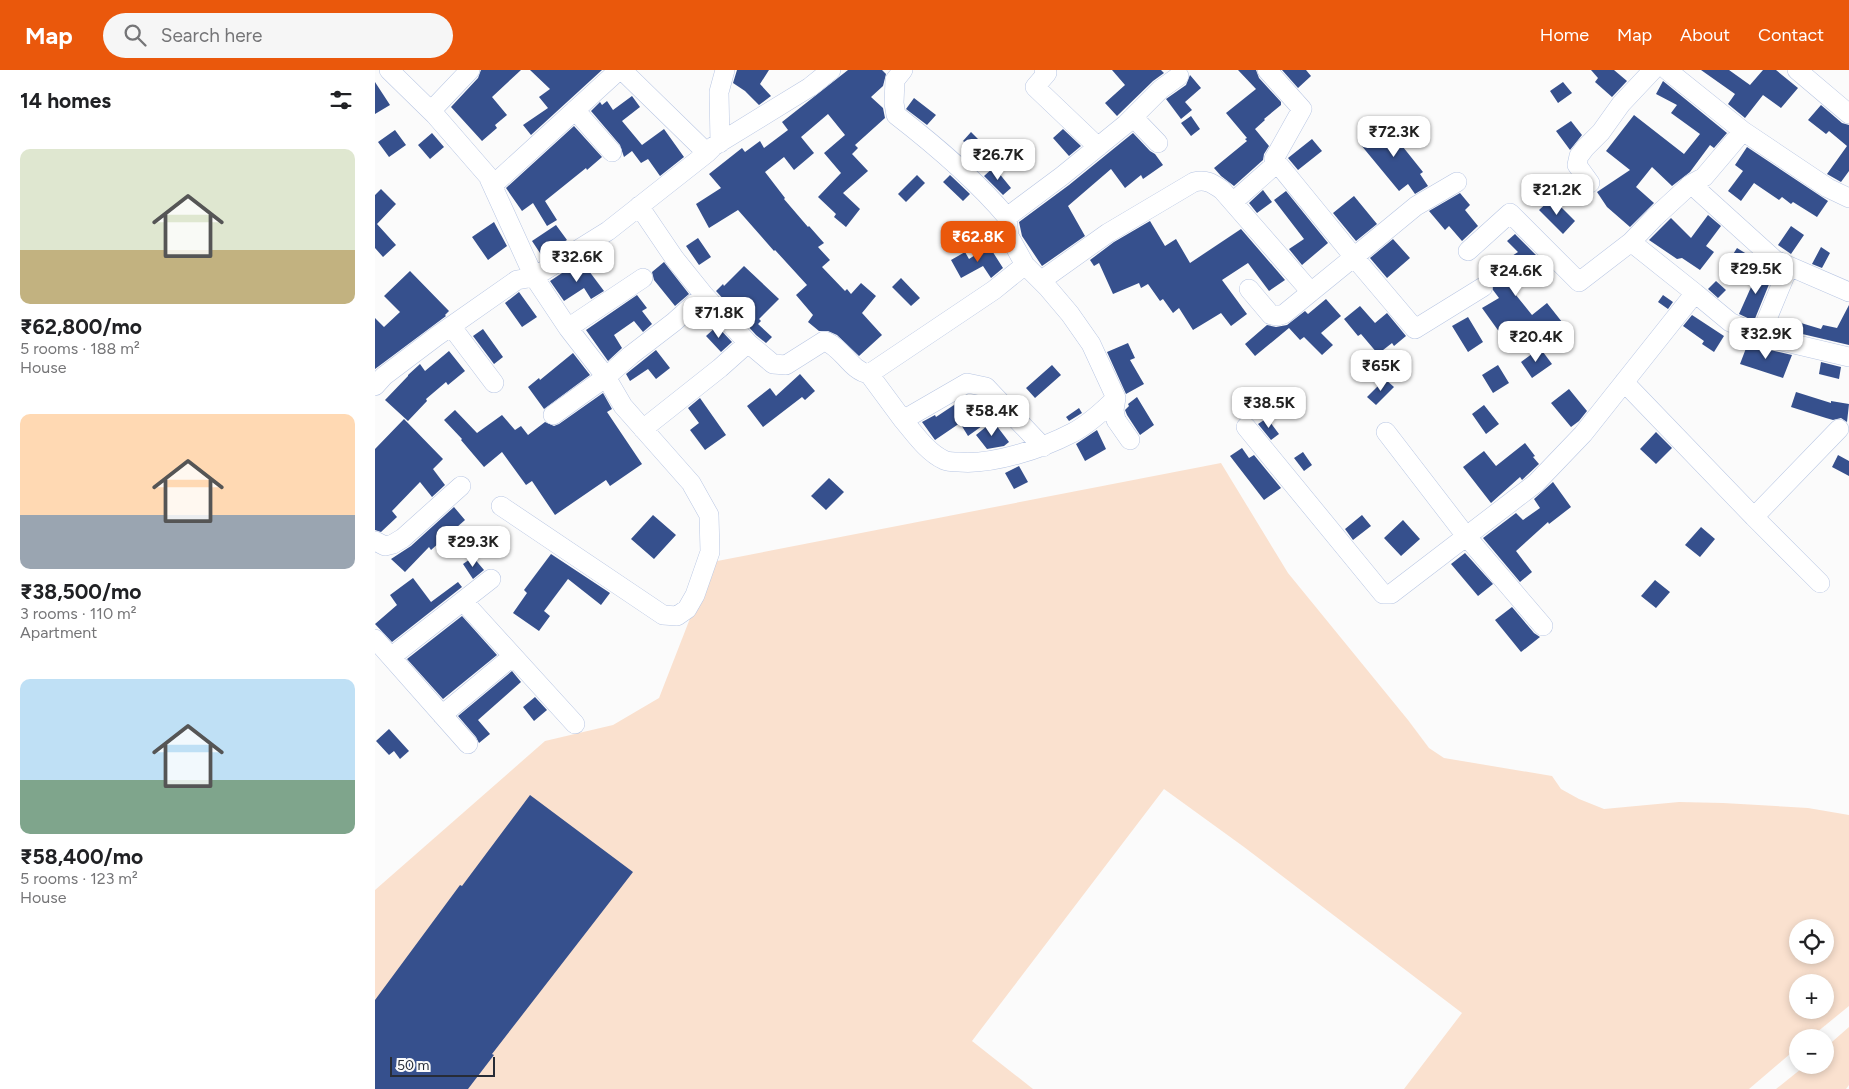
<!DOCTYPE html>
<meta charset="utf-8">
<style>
body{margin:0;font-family:Figtree,sans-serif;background:#f6f6f6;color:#202124;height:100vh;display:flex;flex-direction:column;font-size:19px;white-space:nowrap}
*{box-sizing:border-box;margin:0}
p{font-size:16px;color:#757577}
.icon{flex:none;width:28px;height:28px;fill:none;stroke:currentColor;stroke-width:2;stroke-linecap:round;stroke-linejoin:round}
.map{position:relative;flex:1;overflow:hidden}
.sheet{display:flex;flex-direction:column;background:#fff;width:375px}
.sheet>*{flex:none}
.controls{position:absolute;left:1414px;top:849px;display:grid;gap:10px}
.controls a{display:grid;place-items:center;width:45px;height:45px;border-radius:50%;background:#fff;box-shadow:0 2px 8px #0003;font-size:25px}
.scale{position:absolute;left:15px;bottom:12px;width:105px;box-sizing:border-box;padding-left:5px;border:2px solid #272c37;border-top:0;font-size:14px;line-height:18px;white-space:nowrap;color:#272c37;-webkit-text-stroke:4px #fbfbfb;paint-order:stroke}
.price{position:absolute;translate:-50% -42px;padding:0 11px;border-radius:10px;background:#fff;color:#222;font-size:16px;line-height:32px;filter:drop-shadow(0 1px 2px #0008)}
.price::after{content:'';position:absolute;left:50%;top:30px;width:15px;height:11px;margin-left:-8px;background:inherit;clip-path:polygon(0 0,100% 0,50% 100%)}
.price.active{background:#ea580c;color:#fff}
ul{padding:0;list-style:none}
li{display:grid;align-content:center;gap:10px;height:265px;padding:0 20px}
li span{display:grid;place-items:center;height:155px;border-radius:10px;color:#555}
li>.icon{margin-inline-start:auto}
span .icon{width:90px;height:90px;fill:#fffc;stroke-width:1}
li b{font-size:21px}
h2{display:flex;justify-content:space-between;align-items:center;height:60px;padding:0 20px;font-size:21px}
header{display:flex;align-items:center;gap:30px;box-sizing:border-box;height:70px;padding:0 25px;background:#ea580c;color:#fff}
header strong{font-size:24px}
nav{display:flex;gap:28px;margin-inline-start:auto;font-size:18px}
.search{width:350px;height:45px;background:#f6f6f6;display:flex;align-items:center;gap:12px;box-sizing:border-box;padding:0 18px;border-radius:28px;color:#757577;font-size:19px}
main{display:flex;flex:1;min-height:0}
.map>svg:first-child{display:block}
.green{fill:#fae1cf;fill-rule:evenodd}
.building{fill:#36508d}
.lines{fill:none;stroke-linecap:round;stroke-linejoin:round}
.minor-casing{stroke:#b8c6e3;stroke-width:20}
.minor{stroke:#fff;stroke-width:19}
</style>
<header>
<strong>Map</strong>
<div class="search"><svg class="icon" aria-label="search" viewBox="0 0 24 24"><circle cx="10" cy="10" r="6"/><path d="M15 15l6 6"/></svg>Search here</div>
<nav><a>Home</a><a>Map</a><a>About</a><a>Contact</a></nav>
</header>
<main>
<section class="sheet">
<h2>14 homes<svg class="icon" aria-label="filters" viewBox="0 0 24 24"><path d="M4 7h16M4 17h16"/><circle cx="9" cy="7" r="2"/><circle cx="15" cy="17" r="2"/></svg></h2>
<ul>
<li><span style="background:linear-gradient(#dfe7d0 65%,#c2b280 0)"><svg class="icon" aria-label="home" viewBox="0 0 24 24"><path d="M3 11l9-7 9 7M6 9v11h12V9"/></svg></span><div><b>₹62,800/mo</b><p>5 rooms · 188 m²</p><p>House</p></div></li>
<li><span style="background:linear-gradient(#ffd9b3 65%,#9aa5b1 0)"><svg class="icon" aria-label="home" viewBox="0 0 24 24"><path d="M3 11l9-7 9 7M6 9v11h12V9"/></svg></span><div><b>₹38,500/mo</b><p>3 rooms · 110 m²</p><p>Apartment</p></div></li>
<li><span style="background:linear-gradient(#bfe0f5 65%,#7fa58c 0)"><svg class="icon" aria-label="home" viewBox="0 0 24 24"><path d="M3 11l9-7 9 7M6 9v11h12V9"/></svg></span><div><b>₹58,400/mo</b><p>5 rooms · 123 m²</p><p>House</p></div></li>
</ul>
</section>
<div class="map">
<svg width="1474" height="1019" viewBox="0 0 1474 1019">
<rect width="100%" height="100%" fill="#fbfbfb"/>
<!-- green -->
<path class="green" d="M 846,393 L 913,503 L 1033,650 L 1054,678 L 1069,688 L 1177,706 L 1186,719 L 1204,729 L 1229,739 L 1304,732 L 1348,733 L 1433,738 L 1474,745 L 1474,936 L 1436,967 L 1422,968 L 1422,978 L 1374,1019 L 1029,1019 L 1087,943 L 869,777 L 789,719 L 597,971 L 658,1019 L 0,1019 L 0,820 L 170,671 L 238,655 L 284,628 L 337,492 ZM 1422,858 L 1450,858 L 1450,885 L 1422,885 ZM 1422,912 L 1450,912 L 1450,940 L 1422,940 Z
M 1474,957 L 1474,1015 L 1471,1019 L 1401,1019 L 1431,995 L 1450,995 L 1450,978 Z"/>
<!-- building -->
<path class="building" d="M 106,0 L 146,0 L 117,27 L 132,45 L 120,55 L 122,58 L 107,71 L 76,37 L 103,8 Z
M 155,0 L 227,0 L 156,65 L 148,55 L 173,38 L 164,27 L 175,19 Z
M 362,0 L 394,0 L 385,14 L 396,26 L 384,35 L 370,21 L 358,13 Z
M 473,0 L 507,0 L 511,4 L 508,16 L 496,27 L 508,38 L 510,48 L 480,75 L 483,78 L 477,84 L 493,101 L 468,123 L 485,139 L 471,157 L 459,147 L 461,144 L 443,127 L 466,103 L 449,83 L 470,65 L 453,44 L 426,67 L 439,83 L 419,100 L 409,87 L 390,102 L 410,128 L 409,129 L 433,157 L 434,156 L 449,173 L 443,177 L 455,190 L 447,197 L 470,221 L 472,219 L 476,224 L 486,213 L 501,226 L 487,243 L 507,265 L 484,286 L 462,265 L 453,261 L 444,261 L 433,252 L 438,245 L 421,225 L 432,215 L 400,180 L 399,181 L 363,140 L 334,158 L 321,134 L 346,118 L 334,104 L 367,78 L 370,82 L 385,71 L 389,78 L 413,60 L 407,52 Z
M 737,0 L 786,0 L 789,3 L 778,11 L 742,46 L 730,33 L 750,15 Z
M 863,0 L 881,0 L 884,8 L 906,32 L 906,35 L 889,49 L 890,50 L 880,59 L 894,76 L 889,84 L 888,90 L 859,116 L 846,106 L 839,98 L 872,71 L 870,69 L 872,68 L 851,43 L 881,19 Z
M 907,0 L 931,0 L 936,6 L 923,18 Z
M 1216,0 L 1239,0 L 1252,11 L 1237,27 L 1220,12 L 1223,8 Z
M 1326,0 L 1354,0 L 1375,15 L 1388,0 L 1401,0 L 1423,18 L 1406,38 L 1388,25 L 1370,48 L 1353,34 L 1360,24 Z
M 815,5 L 826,18 L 810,32 L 817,40 L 806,49 L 791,29 L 811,15 Z
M 1288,11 L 1352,63 L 1339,78 L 1335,75 L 1315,102 L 1297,116 L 1277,97 L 1261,117 L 1279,133 L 1255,157 L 1232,137 L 1222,122 L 1255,100 L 1231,81 L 1259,45 L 1309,84 L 1325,64 L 1296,43 L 1302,35 L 1281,24 Z
M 0,12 L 15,35 L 0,44 Z
M 1188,12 L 1197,23 L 1183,33 L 1175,21 Z
M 257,26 L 265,37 L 247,51 L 267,75 L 289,59 L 309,87 L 285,106 L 273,89 L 266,93 L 257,81 L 249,87 L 245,75 L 216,41 L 225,32 L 227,35 L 232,31 L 238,40 Z
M 539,28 L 561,45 L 552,55 L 531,39 Z
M 1446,35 L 1467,53 L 1474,55 L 1474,101 L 1466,112 L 1452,104 L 1472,76 L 1454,61 L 1451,64 L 1433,50 Z
M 816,46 L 825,59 L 816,66 L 806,53 Z
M 1012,50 L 1032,74 L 1028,77 L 1048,102 L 1045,104 L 1053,116 L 1040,124 L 1033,114 L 1024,121 L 986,75 Z
M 1196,51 L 1207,65 L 1195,80 L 1181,61 Z
M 199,56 L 227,87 L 212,100 L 211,98 L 170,131 L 182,150 L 172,156 L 158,133 L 147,141 L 131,118 Z
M 688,59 L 706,76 L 694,86 L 678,68 Z
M 20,60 L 31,75 L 14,87 L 3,72 Z
M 596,62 L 623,89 L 618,95 L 616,94 L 613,97 L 600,85 L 602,83 L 588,71 Z
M 57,63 L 69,77 L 55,89 L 43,75 Z
M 758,63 L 775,81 L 780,84 L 788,95 L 768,109 L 766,105 L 750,118 L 736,99 L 693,136 L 710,166 L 667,196 L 647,166 L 644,152 L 694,115 Z
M 937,69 L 947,81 L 923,100 L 913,88 Z
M 1372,77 L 1453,131 L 1442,147 L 1418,132 L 1416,134 L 1407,127 L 1404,130 L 1379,113 L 1366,131 L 1353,121 L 1368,101 L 1360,95 Z
M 619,97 L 636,118 L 628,125 L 609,106 Z
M 542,105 L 550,113 L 531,132 L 523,124 Z
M 575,105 L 595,124 L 588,131 L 568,112 Z
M 6,119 L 21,134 L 2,154 L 21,175 L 8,187 L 0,178 L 0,125 Z
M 888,120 L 897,132 L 882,143 L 874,133 Z
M 911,121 L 953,173 L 927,195 L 914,179 L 929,169 L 899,130 Z
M 1085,123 L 1095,135 L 1090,140 L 1103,156 L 1087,171 L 1074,156 L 1070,160 L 1054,141 Z
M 979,126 L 1002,154 L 981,171 L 958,143 Z
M 1177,128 L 1200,151 L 1188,164 L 1164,140 Z
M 1333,145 L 1346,156 L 1331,176 L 1339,182 L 1325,200 L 1307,188 L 1302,189 L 1274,170 L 1296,148 L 1316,168 Z
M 775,151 L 790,176 L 801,169 L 815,193 L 866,159 L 910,210 L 894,221 L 873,193 L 847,210 L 872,244 L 856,256 L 846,243 L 818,260 L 804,238 L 798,243 L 788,229 L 785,231 L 773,214 L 766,218 L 764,213 L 738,224 L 724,193 L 719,196 L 715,190 L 739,172 Z
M 119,152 L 132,176 L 113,190 L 97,167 Z
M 181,155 L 192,170 L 167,186 L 157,171 Z
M 1416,156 L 1429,165 L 1416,184 L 1403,175 Z
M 1140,164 L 1164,188 L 1151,201 L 1132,214 L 1157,245 L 1172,233 L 1187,252 L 1167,269 L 1154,253 L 1130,270 L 1107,238 L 1124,228 L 1118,220 L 1117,211 L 1108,205 L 1143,182 L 1132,171 Z
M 323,168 L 336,187 L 324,195 L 311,176 Z
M 1018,169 L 1035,188 L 1012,208 L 995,188 Z
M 614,176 L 628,198 L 616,208 L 608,196 L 586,208 L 576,190 L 590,182 L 594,189 Z
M 1446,177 L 1455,183 L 1447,198 L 1437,194 Z
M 1362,178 L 1375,186 L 1374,188 L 1377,191 L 1370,198 L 1355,189 Z
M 289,192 L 314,224 L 300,236 L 279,210 L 277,202 Z
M 208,193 L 229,221 L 216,229 L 209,218 L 189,231 L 175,211 L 193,199 L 195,202 Z
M 369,196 L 404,229 L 384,249 L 386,251 L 383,254 L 397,267 L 391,273 L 381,265 L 341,221 L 348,214 L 349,216 Z
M 1385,197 L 1397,207 L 1379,251 L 1364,244 Z
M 35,201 L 74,241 L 70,245 L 71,246 L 0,299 L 0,248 L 9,257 L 25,242 L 9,226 Z
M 526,208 L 545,228 L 536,236 L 517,217 Z
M 1341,211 L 1351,220 L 1343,228 L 1333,219 Z
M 144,222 L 162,247 L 147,257 L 130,233 Z
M 262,225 L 272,238 L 267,241 L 277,254 L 268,262 L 259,251 L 239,265 L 247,278 L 233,291 L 211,260 Z
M 1288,225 L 1298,232 L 1293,239 L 1283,232 Z
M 951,229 L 966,246 L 946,263 L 958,275 L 947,285 L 929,267 L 925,270 L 914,258 L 880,286 L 870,274 L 892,255 L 901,257 L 912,255 L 930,241 L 933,244 Z
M 1474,235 L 1474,275 L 1423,263 L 1426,253 L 1446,259 L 1448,255 L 1462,258 Z
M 985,236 L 1000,253 L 1012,243 L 1031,266 L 1019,276 L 1017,273 L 1003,284 L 986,264 L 983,266 L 969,249 Z
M 1317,245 L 1349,266 L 1339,282 L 1327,274 L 1329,271 L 1308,256 Z
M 1093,247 L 1108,272 L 1093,282 L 1077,256 Z
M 342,256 L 357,272 L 346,282 L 331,266 Z
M 108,259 L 128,287 L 119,294 L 98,266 Z
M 753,273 L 760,288 L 755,290 L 769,314 L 751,324 L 732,282 Z
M 1373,273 L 1382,277 L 1417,285 L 1408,308 L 1365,294 Z
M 1165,278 L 1177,294 L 1157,308 L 1146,292 Z
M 281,280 L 295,298 L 281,309 L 273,299 L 255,311 L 251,304 Z
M 74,281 L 90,301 L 73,315 L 71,312 L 51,329 L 52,331 L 33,351 L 10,330 L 33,306 L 33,305 L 45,294 L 50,301 Z
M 198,283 L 215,305 L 169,339 L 153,317 L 164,308 L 165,310 Z
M 1446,292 L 1466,297 L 1464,309 L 1444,304 Z
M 677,295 L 686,305 L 660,328 L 651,318 Z
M 1123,295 L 1134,313 L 1118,323 L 1107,305 Z
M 425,304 L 440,321 L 430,330 L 427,327 L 388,357 L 372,336 L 395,318 L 401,326 Z
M 1010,309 L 1019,317 L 1001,335 L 992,327 Z
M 1194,319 L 1212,341 L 1204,351 L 1196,357 L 1176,333 Z
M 1421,322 L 1456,333 L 1456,331 L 1474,334 L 1472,352 L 1466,348 L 1458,350 L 1451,348 L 1416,337 Z
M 228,323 L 237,339 L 232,342 L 267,394 L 235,416 L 231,410 L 180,445 L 157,411 L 151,415 L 127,382 L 109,397 L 86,370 L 87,369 L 69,350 L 80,340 L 102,363 L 127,345 L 140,360 L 146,356 L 153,365 L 170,352 L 179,356 L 184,354 Z
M 762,327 L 779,355 L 765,365 L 752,345 L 750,340 L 754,336 L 753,334 Z
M 325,328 L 351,365 L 330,380 L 315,360 L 324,353 L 313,338 Z
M 588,329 L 607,356 L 593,366 L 585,353 L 560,370 L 547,352 L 560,345 L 561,347 Z
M 1109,335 L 1124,354 L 1111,364 L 1097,344 Z
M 704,338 L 707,343 L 694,351 L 691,347 Z
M 892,348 L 904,364 L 896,370 L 883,354 Z
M 29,349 L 68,389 L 58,399 L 70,415 L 57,427 L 45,412 L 17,441 L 22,447 L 6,462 L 0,460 L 0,379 Z
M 618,351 L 634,372 L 629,376 L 612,379 L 601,365 Z
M 722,360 L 731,379 L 710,391 L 701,374 Z
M 1281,362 L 1297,378 L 1281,394 L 1265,379 Z
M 1150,373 L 1160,386 L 1158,387 L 1164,394 L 1147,410 L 1145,407 L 1116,433 L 1088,397 L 1109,381 L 1121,396 Z
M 867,378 L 874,388 L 879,385 L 906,418 L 889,430 L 855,386 Z
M 928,382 L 937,395 L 929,401 L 919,388 Z
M 1463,385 L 1474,391 L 1474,406 L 1457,397 Z
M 644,396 L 653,412 L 639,419 L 630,403 Z
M 454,408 L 469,422 L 451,440 L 436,426 Z
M 1178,412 L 1196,437 L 1174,454 L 1173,452 L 1141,481 L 1157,502 L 1145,512 L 1108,468 L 1141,443 L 1148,450 L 1165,438 L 1159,429 Z
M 79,437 L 90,450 L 56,480 L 54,477 L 30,502 L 16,489 L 36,476 Z
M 278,445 L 301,465 L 279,489 L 256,469 Z
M 987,445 L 996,456 L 978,470 L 970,459 Z
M 1028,450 L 1045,469 L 1026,486 L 1009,468 Z
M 1326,457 L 1340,469 L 1325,487 L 1310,475 Z
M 1090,483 L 1118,514 L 1103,526 L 1076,494 Z
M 176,484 L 235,523 L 226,535 L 193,509 L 169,541 L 175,546 L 164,561 L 138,543 L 152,523 L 149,520 Z
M 98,487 L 109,500 L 98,509 L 88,494 Z
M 38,508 L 56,532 L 83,512 L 87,517 L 17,572 L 0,554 L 22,535 L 15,525 Z
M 1280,510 L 1295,522 L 1281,538 L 1266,526 Z
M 1137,537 L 1159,563 L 1165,567 L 1146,582 L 1120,550 Z
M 87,546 L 122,585 L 68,629 L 32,589 Z
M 137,601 L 146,612 L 103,650 L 115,664 L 104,673 L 101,667 L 83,646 Z
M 160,627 L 172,640 L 159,651 L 148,637 Z
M 14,659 L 34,681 L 25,689 L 19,681 L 14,685 L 1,671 Z
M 155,725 L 258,802 L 117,984 L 119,985 L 93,1019 L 0,1019 L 0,930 L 85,815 L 87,816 Z"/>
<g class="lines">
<defs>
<path id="minor" d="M 14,0 L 60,45 L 113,106 L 159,207 L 193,258 L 231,307 L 248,336 L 316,413 L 334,445 L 335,482 L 320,525 L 312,539 L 302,546 L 288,545 L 126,436
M 247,0 L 332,83
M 528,0 L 520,10 L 519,33 L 521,45 C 561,76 599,108 632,147 L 687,106 L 751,54 L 786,19 L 804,6
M 669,0 L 672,3 L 660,17 L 723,77
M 892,0 L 927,39 L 899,89 L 979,187 L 1041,136 L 1082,112
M 1292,0 L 1368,61 L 1453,118 L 1474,128
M 1422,0 L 1474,44
M 200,40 L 237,82
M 56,41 L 95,0
M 758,47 L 783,73
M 1368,61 L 1329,107 L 1316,114 L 1400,190 L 1474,222
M 345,73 L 344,22 L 350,0
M 1215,113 L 1202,95 L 1204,86 L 1210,78 L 1226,62 L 1246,34 L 1278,0
M 118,115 L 244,0
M 858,132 L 902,93
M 264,136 L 300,189 L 329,225 L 373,273 L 398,294 L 411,295 L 449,271 C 467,276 475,301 494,304 L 619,220 L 650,195
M 632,147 L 634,166 L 650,195 L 673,218 L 695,244 L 716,274 L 741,328 L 739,340 L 741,350 L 755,370
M 1093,181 L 1135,143 L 1204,212 L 1256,172 L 1279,148 L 1316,114
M 1414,196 L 1385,266 L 1474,287
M 667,210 L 733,163 L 819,112 C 831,109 837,113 847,120 L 936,222
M 874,219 L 896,245 L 902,246 L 909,244 L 979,187 L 1040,259 L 1108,217
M 1320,223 L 1355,252 L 1385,266
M 76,256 L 119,313
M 193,258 L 268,208
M 494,304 L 528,350 L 592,313 L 611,317 L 668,377
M 1249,312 L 1379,447 L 1464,359
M 0,316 L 9,306 L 62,266 L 142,210 L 159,207 L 233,161 L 332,83 L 339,76 L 435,17 L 456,0
M 178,345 L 231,307 L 256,285 L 299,252 L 329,225
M 528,350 C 540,364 552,382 569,390 C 573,392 579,392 584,392 C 618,395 666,379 697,363 C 714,354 728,341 741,328
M 871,357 L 1008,524 L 1016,524 L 1161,413 L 1208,364 L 1320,223 L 1256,172
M 268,359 L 345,298 L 373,273
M 1011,362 L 1091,466 L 1168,556
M 1379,447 L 1445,513
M 0,471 L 10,476 L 18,474 L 28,468 L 86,416
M 88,531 L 200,654
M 0,569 L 93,674
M 16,587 L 116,509
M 67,645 L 138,586"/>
</defs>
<!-- minor casing -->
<use href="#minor" class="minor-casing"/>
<!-- minor -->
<use href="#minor" class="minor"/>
</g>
</svg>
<div class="controls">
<a><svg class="icon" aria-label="locate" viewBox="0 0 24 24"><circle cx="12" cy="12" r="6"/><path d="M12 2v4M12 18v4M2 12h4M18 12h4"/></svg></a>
<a>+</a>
<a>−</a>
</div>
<div class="scale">50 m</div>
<b class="price" style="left:1019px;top:88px">₹72.3K</b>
<b class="price" style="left:623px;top:111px">₹26.7K</b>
<b class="price" style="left:1182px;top:146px">₹21.2K</b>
<b class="price active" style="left:603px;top:193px">₹62.8K</b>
<b class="price" style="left:202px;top:213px">₹32.6K</b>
<b class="price" style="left:1381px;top:225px">₹29.5K</b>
<b class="price" style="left:1141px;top:227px">₹24.6K</b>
<b class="price" style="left:344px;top:269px">₹71.8K</b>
<b class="price" style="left:1391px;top:290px">₹32.9K</b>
<b class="price" style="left:1161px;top:293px">₹20.4K</b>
<b class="price" style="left:1006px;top:322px">₹65K</b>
<b class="price" style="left:894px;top:359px">₹38.5K</b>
<b class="price" style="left:617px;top:367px">₹58.4K</b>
<b class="price" style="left:98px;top:498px">₹29.3K</b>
</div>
</main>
